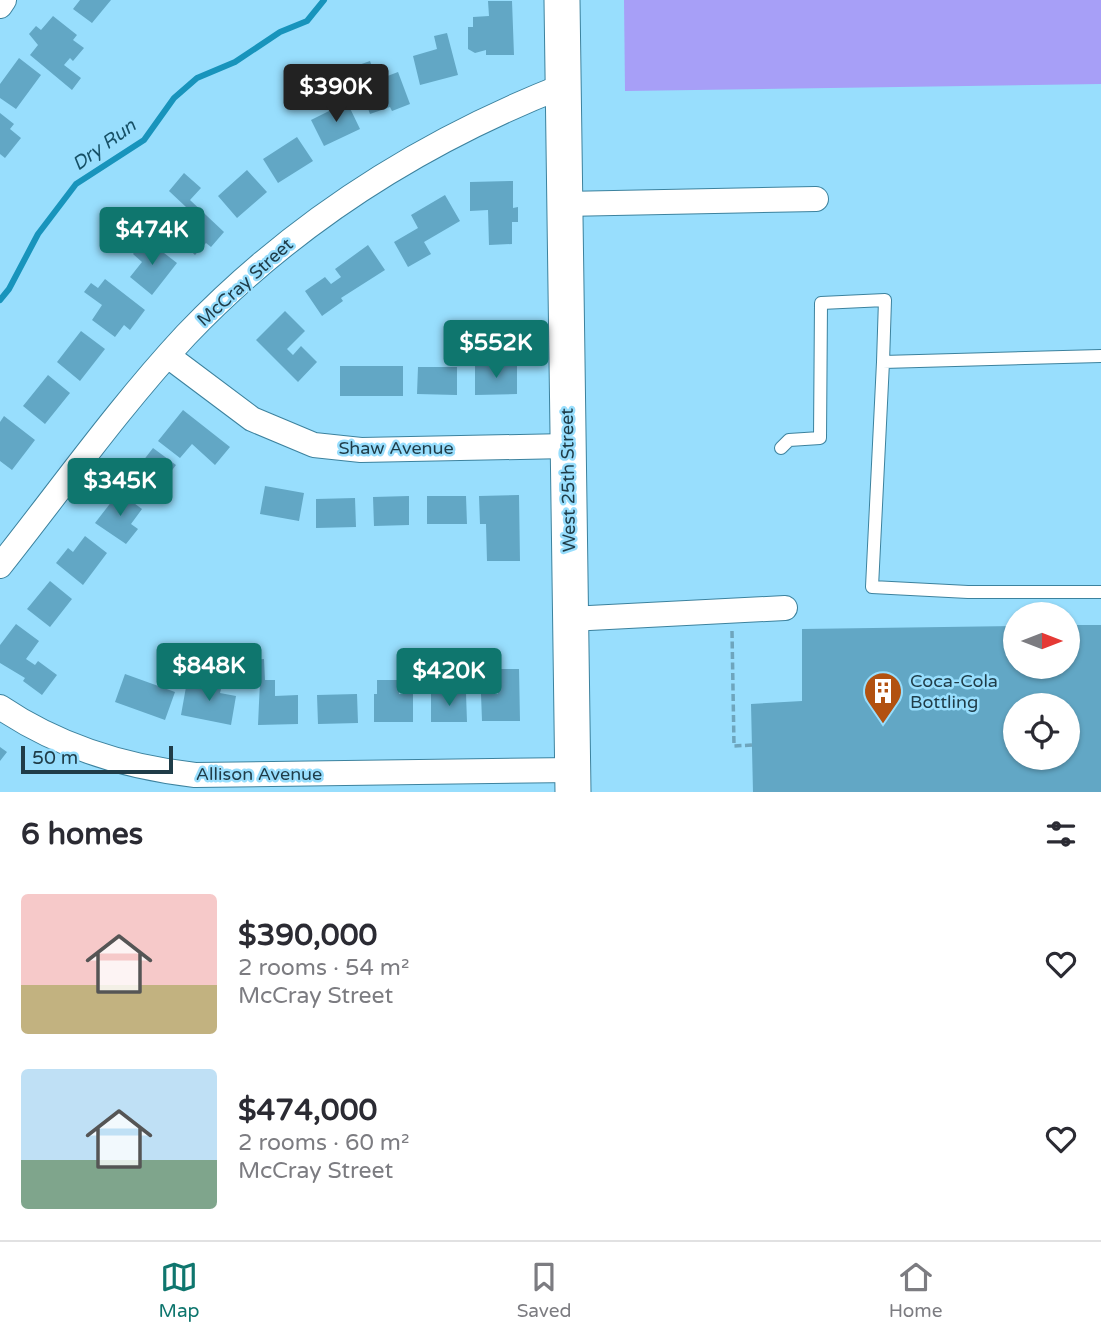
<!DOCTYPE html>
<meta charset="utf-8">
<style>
body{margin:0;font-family:"Varela Round",sans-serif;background:#f2f2f3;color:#2b2b33;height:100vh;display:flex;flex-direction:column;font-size:26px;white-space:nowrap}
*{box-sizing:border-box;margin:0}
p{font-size:23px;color:#7c7c81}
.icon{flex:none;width:38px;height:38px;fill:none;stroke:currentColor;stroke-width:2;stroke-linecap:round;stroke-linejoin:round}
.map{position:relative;height:792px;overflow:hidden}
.sheet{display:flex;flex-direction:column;background:#fff;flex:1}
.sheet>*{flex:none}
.needle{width:46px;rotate:90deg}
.controls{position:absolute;left:1003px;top:602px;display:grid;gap:14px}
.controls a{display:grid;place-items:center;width:77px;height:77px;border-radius:50%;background:#fff;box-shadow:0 2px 5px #0004;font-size:35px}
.scale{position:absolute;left:21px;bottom:18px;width:152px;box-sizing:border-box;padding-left:7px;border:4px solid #1f3c48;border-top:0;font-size:19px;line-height:24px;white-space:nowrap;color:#1f3c48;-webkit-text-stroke:5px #98defd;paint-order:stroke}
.price{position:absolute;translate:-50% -60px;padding:0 16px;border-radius:7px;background:#0f766e;color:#fff;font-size:23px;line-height:46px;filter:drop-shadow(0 2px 4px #0008)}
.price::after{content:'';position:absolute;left:50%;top:42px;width:21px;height:16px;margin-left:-10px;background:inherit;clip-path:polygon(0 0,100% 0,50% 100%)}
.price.selected{background:#222;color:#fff}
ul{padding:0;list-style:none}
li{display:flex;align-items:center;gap:21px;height:175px;padding:0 21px}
li span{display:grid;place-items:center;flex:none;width:196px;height:140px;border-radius:7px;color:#555}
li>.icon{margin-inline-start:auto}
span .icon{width:84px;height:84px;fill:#fffc;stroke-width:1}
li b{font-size:30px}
h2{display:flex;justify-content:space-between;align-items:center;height:84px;padding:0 21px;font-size:30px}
.dock{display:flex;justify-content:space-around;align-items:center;height:98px;border-top:2px solid #e1e1e2;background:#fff;font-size:19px;color:#7c7c81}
.dock a{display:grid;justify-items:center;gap:4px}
.dock .selected{color:#0f766e}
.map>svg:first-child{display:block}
.green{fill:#a79ff7}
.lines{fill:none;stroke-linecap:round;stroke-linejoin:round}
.stream{stroke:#1894bc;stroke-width:6}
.building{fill:#62a7c5;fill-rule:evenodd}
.lane-casing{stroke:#3c829e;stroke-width:14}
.street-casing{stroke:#3c829e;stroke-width:26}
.secondary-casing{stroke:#3c829e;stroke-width:37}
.path{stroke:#6ea5bd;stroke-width:3.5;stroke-dasharray:7 3.5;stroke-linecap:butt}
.lane{stroke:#fff;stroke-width:12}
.street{stroke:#fff;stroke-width:24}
.secondary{stroke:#fff;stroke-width:35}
.labels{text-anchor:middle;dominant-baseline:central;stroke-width:5;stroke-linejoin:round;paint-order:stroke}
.street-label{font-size:18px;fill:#1f3c48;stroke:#98defd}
.poi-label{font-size:18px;fill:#1f3c48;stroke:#98defd;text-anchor:start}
.water-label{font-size:19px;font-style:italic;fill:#175167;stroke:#98defd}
</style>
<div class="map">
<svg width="1101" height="792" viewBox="0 0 1101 792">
<rect width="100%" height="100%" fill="#98defd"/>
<!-- green -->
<path class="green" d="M 624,0 L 1101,0 L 1101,84 L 625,91 Z"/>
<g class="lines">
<!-- stream -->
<path class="stream" d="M 0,300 L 9,289 L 38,234 L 76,184 L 144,140 L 174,98 L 197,78 L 235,62 L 280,32 L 307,21 L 324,0"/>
</g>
<!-- building -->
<path class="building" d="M 80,0 L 111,0 L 92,23 L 73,9 Z
M 488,1 L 512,1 L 514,55 L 486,55 L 486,50 L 475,53 L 468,49 L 468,27 L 473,27 L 473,17 L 489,16 Z
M 53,16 L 77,35 L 73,40 L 84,48 L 73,61 L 70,58 L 64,65 L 81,78 L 72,90 L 30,55 L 38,45 L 29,34 L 36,26 L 41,30 Z
M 447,33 L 458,75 L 420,85 L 413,56 L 437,49 L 434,36 Z
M 19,58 L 41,75 L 16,109 L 0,98 L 0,84 Z
M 370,61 L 377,80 L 398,72 L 410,104 L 392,111 L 390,107 L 370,114 L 353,67 Z
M 347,102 L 360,129 L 324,146 L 311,120 Z
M 0,113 L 14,124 L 10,129 L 21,138 L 5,158 L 0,154 Z
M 297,137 L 313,161 L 278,183 L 263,159 Z
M 247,170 L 267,192 L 237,218 L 218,196 Z
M 184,173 L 201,188 L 190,200 L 224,232 L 211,247 L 206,243 L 195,255 L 174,235 L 185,223 L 177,216 L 186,207 L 169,191 Z
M 513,181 L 513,208 L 518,207 L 518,222 L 512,222 L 512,244 L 489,245 L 488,210 L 470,211 L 470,182 Z
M 445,195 L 460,221 L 424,242 L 431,254 L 408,267 L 394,242 L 418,228 L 411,215 Z
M 143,241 L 152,249 L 155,246 L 177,263 L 152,295 L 130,277 L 142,262 L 133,254 Z
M 368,245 L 385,270 L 341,298 L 343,301 L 322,316 L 305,291 L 325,277 L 331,284 L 341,277 L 335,269 Z
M 105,279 L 145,310 L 130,330 L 124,325 L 115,337 L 92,320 L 102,305 L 84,292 L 91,283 L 98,288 Z
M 285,311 L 305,331 L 287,349 L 293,355 L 301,346 L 317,362 L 298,382 L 256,340 Z
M 81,331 L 105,349 L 80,381 L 57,362 Z
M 475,365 L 517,365 L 517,394 L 475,395 Z
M 340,366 L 403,366 L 403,396 L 340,396 Z
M 418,367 L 457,367 L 457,395 L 417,394 Z
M 48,375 L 70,393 L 45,424 L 23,406 Z
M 183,410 L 230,447 L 215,465 L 192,444 L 180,458 L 158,441 Z
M 4,416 L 35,440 L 12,470 L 0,461 L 0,422 Z
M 153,448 L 176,465 L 152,496 L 129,479 Z
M 265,486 L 304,493 L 299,521 L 260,514 Z
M 119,492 L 142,509 L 131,524 L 138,529 L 126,544 L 95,523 Z
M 519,495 L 520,561 L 487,561 L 486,524 L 480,524 L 479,496 Z
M 409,496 L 409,525 L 374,526 L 373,497 Z
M 427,496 L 466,496 L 467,524 L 427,524 Z
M 355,498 L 356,527 L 316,528 L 316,499 Z
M 85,536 L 107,553 L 83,585 L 56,563 L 68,548 L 73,552 Z
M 50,581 L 72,599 L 50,627 L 27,609 Z
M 16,624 L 39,641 L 26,659 L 35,665 L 38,661 L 57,675 L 42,695 L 23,681 L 25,678 L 0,663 L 0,645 Z
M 1068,625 L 1101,625 L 1101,792 L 753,792 L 751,704 L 802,701 L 802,629 L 1015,626 L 1015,667 L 1068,667 ZM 1015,705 L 1068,705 L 1068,758 L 1015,758 Z
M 264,659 L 265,680 L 275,680 L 275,696 L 298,695 L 298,724 L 258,725 L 260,681 L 251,681 L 251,660 Z
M 497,669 L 519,669 L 520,721 L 482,721 L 481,694 L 498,694 Z
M 125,674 L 175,692 L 165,720 L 115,702 Z
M 197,680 L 222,685 L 220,693 L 236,696 L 231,725 L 181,715 L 186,687 L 196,688 Z
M 377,680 L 399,680 L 399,694 L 413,694 L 413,722 L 374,722 L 374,694 L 377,694 Z
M 431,693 L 466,693 L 467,722 L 431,722 Z
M 357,694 L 358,723 L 318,724 L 317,695 Z
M 0,747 L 7,752 L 0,761 Z"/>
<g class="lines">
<defs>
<path id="lane" d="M 883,362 L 872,587 L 968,592 L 1101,592
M 781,448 L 789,440 L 820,438 L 821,303 L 885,300 L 883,362 L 1101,356"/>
<path id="street" d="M 0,6 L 4,0
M 564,204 L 816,199
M 168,356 L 252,419 L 314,445 L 361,450 L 567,446
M 0,566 C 61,489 119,407 186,335 C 292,224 421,142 563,86
M 570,619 L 785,608
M 0,707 C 59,747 125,767 195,775 L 573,770"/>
<path id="secondary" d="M 562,0 L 573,792"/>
</defs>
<!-- lane casing -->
<use href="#lane" class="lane-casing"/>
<!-- street casing -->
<use href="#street" class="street-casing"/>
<!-- secondary casing -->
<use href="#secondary" class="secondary-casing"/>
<!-- path -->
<path class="path" d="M 732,631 L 734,746 L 752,745"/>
<!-- lane -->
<use href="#lane" class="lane"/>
<!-- street -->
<use href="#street" class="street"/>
<!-- secondary -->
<use href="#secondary" class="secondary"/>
</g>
<!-- icons -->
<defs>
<symbol id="building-pin" viewBox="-11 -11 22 30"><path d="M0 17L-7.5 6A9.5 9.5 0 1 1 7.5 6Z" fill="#b25110" stroke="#98defd"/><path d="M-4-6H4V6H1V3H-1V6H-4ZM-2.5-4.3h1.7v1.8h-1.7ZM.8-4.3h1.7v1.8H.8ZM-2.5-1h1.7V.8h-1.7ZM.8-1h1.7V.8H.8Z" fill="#fff"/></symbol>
</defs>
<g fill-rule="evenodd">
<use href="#building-pin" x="861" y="669" width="44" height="60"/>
</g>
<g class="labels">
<!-- street labels -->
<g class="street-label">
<text transform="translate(245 282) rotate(-42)">McCray Street</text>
<text x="396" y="448">Shaw Avenue</text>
<text transform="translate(568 480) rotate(-91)">West 25th Street</text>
<text x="259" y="774">Allison Avenue</text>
</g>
<!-- poi labels -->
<g class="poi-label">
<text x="910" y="681">Coca-Cola<tspan x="910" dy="21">Bottling</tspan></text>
</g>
<!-- water labels -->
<g class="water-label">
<text transform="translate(104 145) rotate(-36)">Dry Run</text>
</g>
</g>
</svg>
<div class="controls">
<a><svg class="needle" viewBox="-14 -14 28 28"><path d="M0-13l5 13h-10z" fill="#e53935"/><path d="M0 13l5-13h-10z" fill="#7c7c81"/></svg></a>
<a><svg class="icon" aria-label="locate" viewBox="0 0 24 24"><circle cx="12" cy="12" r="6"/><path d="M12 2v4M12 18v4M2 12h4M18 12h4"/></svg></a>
</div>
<div class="scale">50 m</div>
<b class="price selected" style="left:336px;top:124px">$390K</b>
<b class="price" style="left:152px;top:267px">$474K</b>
<b class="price" style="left:496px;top:380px">$552K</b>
<b class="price" style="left:120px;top:518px">$345K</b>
<b class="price" style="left:209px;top:703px">$848K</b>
<b class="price" style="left:449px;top:708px">$420K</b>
</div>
<section class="sheet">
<h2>6 homes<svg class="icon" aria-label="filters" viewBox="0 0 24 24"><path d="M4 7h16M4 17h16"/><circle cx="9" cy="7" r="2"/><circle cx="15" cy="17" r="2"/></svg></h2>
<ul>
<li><span style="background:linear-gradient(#f6c9c9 65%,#c2b280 0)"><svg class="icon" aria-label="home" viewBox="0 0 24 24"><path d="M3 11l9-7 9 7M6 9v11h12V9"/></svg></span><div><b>$390,000</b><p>2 rooms · 54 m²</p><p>McCray Street</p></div><svg class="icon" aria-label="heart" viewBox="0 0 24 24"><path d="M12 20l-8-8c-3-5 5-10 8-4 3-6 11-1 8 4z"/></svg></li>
<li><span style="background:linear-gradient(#bfe0f5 65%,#7fa58c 0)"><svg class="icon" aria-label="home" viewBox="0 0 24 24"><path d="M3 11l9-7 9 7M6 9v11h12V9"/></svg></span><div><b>$474,000</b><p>2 rooms · 60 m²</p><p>McCray Street</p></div><svg class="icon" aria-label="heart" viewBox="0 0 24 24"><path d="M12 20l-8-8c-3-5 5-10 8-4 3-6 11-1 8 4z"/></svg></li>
</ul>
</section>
<nav class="dock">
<a class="selected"><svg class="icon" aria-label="map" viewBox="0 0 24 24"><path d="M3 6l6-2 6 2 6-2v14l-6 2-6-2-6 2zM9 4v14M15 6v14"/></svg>Map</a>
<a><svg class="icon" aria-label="saved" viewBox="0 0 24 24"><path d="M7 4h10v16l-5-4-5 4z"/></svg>Saved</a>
<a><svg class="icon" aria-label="home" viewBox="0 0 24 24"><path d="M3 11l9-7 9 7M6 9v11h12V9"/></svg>Home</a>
</nav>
